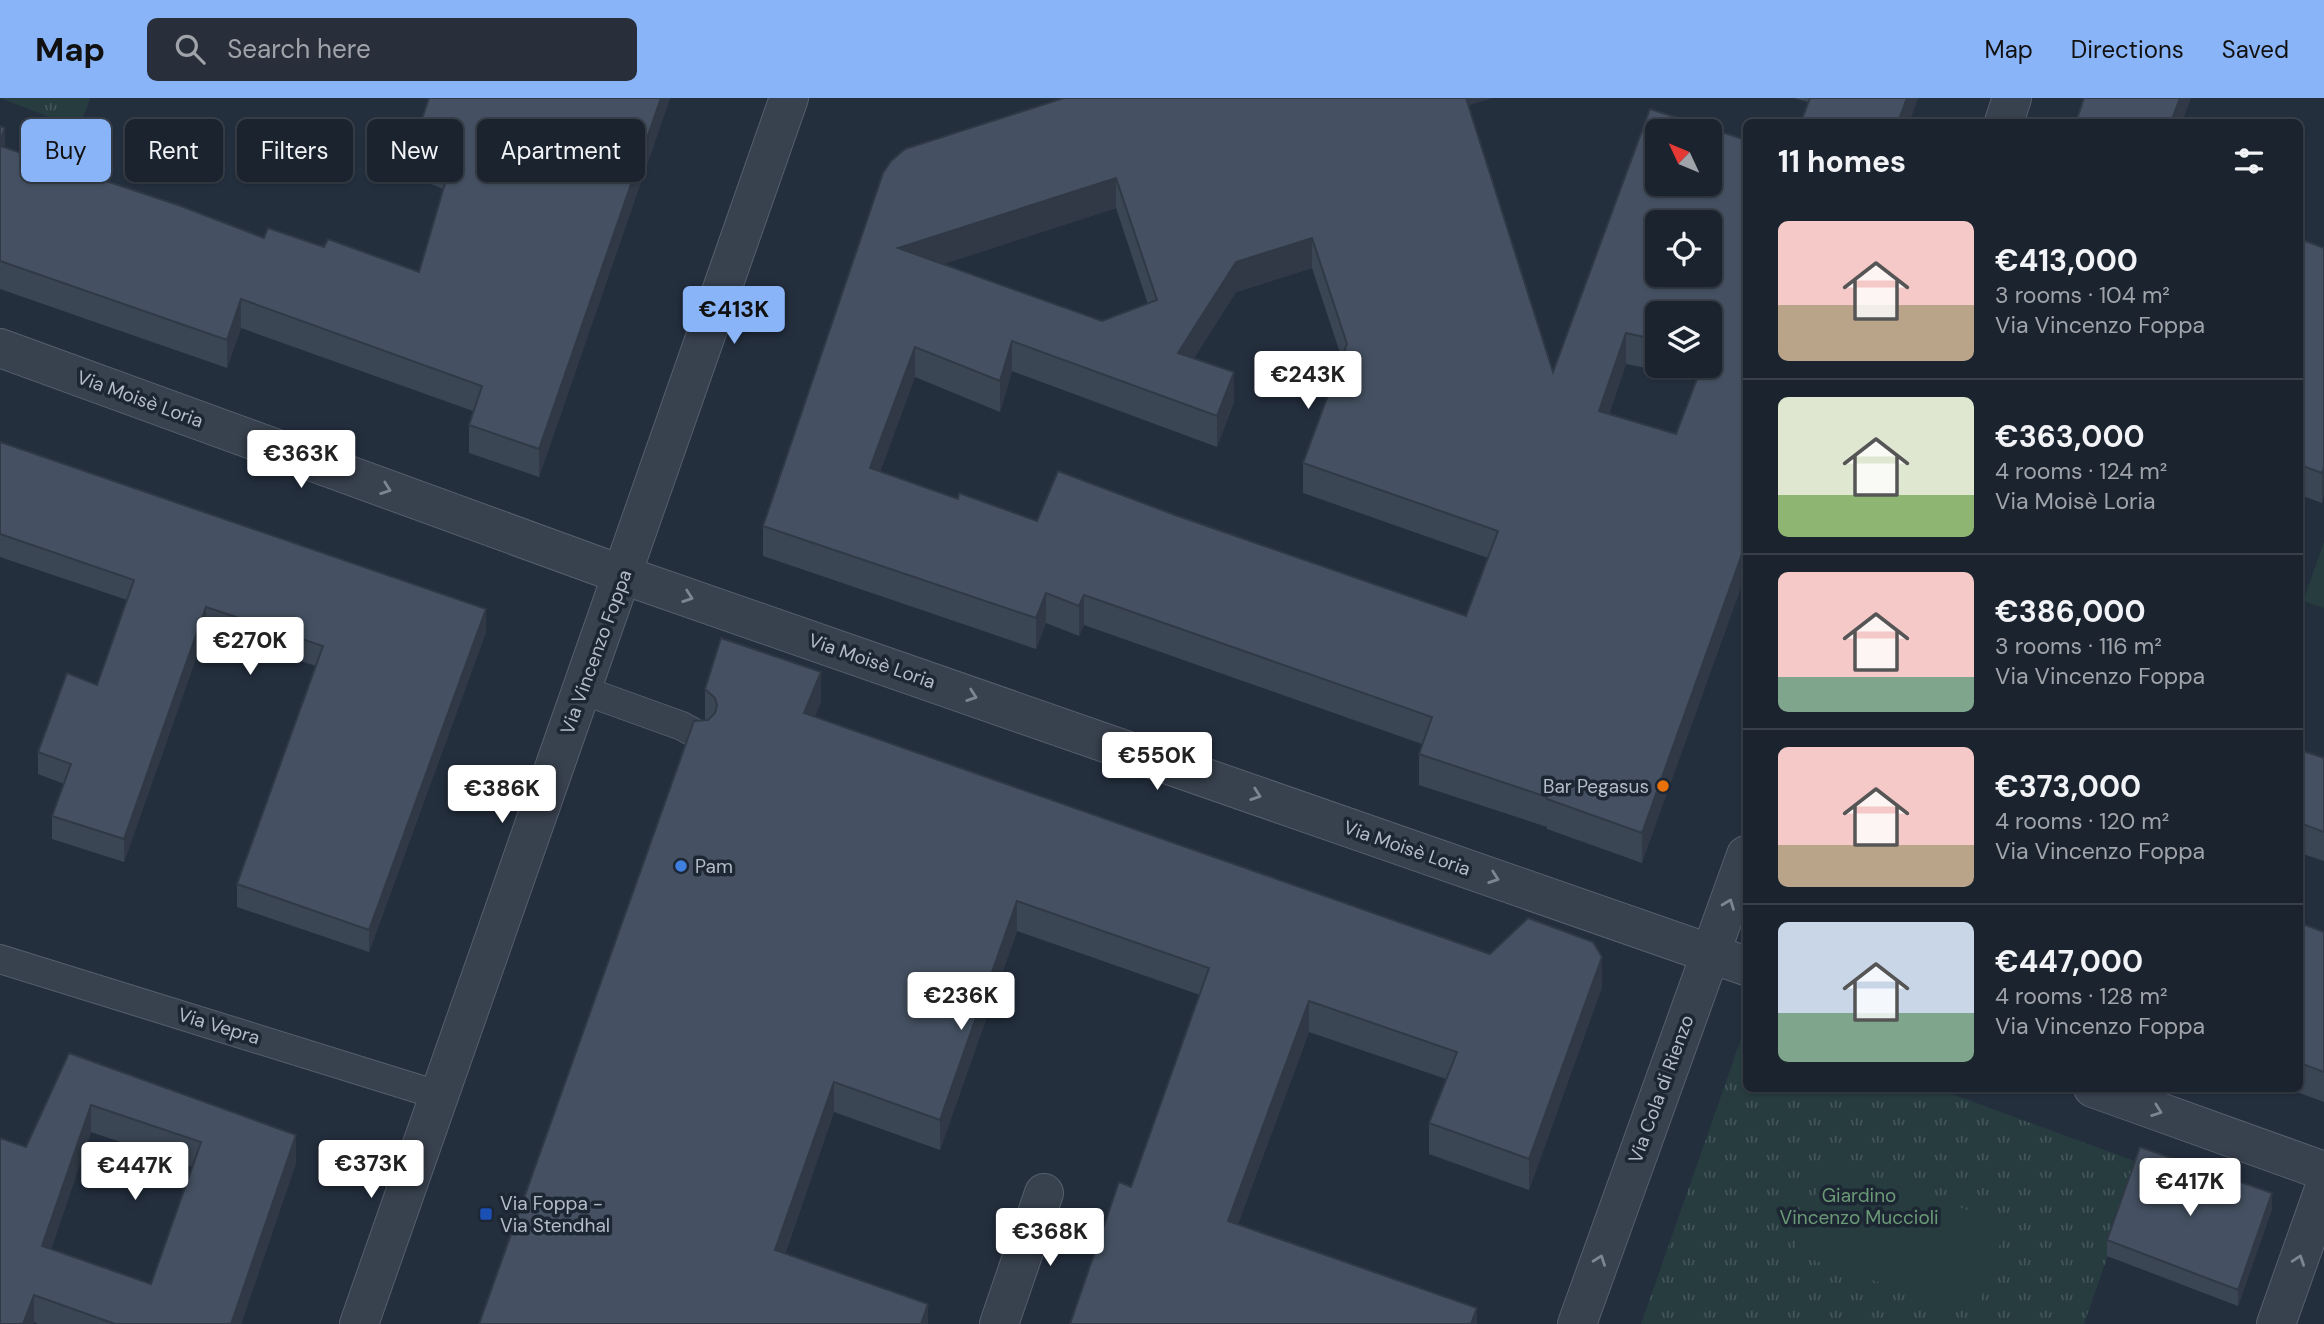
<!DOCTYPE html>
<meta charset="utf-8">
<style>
body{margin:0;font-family:"DM Sans",sans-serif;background:#282f3a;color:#f1f3f6;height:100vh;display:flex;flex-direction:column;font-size:26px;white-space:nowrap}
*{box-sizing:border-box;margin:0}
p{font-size:23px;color:#a0a4aa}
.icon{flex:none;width:38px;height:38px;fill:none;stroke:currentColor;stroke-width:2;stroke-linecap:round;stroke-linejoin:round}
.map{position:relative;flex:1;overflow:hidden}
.sheet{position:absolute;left:1743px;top:21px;width:560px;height:973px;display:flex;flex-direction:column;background:#1b232e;border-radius:10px;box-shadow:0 2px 5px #0004,0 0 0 2px #39404a}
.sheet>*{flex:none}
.guide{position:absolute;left:21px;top:21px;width:665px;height:63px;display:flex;gap:14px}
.needle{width:46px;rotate:314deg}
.fabs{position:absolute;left:1645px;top:21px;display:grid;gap:14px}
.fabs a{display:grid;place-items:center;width:77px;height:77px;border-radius:10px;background:#1b232e;box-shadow:0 2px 5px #0004,0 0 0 2px #39404a;font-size:35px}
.price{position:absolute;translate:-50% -60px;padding:0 16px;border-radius:7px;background:#fff;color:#222;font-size:23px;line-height:46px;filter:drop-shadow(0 2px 4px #0008)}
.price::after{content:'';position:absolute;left:50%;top:42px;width:21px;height:16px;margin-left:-10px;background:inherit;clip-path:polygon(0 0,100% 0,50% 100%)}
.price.current{background:#8ab4f8;color:#111}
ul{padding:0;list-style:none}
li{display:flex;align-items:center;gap:21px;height:175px;padding:0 35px}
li+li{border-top:2px solid #39404a}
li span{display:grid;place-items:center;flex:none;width:196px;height:140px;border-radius:10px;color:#555}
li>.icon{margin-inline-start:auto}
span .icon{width:84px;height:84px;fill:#fffc;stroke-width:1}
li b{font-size:30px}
h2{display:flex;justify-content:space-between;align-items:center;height:84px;padding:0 35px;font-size:30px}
.pill{padding:0 24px;border-radius:10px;background:#1b232e;box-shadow:0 2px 5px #0004,0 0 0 2px #39404a;font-size:24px;line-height:63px}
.pill.current{background:#8ab4f8;color:#111}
header{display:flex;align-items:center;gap:42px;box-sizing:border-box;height:98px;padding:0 35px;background:#8ab4f8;color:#111}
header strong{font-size:33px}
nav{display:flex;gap:38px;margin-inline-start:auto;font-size:24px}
.search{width:490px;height:63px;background:#282f3a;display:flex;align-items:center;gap:18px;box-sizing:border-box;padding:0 24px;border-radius:10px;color:#a0a4aa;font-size:26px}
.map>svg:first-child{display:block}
.park{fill:url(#park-tufts)}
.garden{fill:#263c3f}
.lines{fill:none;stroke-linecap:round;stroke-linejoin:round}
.lane-casing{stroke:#565f6c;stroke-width:30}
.street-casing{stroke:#565f6c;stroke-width:40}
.lane{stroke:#38414e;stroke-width:28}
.street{stroke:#38414e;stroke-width:38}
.wall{fill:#3b4654;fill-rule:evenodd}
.shaded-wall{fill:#303945}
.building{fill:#455162;stroke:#303945;stroke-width:2;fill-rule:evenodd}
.oneway{stroke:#7c8592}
.food-dot{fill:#e8710a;stroke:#1d2633;stroke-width:2.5}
.shop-dot{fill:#3f7fe0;stroke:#1d2633;stroke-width:2.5}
.transit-dot{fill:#1a4fb4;stroke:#1d2633;stroke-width:2.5}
.labels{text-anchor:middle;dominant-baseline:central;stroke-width:7;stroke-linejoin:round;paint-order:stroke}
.street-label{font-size:19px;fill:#b4bcc9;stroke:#1d2633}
.poi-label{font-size:19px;fill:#b4bcc9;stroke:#1d2633;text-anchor:start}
.park-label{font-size:19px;fill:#6b9a76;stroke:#1d2633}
</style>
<header>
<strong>Map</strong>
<div class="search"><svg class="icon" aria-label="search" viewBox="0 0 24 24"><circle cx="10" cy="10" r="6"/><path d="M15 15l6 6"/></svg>Search here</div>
<nav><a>Map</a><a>Directions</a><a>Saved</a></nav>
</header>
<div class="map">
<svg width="2324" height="1226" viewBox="0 0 2324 1226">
<defs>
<pattern id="park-tufts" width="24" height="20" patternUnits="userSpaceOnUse" patternTransform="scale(1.75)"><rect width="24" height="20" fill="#263c3f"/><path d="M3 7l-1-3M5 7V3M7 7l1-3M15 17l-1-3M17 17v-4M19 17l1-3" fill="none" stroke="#435659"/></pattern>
</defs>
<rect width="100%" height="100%" fill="#242f3e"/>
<!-- park -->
<path class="park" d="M 0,0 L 90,0 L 79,30 Z
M 1746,927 L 1746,990 L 1938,991 L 2140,1065 L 2084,1226 L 1641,1226 Z"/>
<!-- garden -->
<path class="garden" d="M 2324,444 L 2324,510 L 2303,503 Z
M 1828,1064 L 2007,1126 L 1975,1217 L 1793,1155 Z"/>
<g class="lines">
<defs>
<path id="lane" d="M 582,592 L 682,628 L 700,638
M 0,861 L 438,997"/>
<path id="street" d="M 2004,24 L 2012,0
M 0,250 L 623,477 L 1746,868
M 2093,990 L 2324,1073
M 359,1226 L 789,0
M 999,1226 L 1044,1095
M 1577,1226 L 1746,757
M 2276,1226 L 2324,1091"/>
</defs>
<!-- lane casing -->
<use href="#lane" class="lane-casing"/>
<!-- street casing -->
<use href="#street" class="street-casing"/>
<!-- lane -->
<use href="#lane" class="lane"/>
<!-- street -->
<use href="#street" class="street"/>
</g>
<!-- wall -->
<path class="wall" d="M 670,0 L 539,379 L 469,355 L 469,327 L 473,313 L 241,230 L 227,270 L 0,191 L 0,28 L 5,49 L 264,140 L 324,149 L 419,174 L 444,91 L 412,79 L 412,51 Z
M 1794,0 L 1918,0 L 1909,24 L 1808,4 Z
M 1468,7 L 1553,274 L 1746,42 L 1642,765 L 1547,731 L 1547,729 L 1419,687 L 1419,656 L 1422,646 L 1084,527 L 1079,538 L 1046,525 L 1036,551 L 763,458 L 763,428 L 883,75 ZM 1116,110 L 1148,206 L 1102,223 L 943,166 ZM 1312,170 L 1342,261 L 1303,365 L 1303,395 L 1488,460 L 1466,518 L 1175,417 L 1037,423 L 958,401 L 880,374 L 915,279 L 1000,314 L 1012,273 L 1217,349 L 1234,304 L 1194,260 L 1236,194 ZM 1657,215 L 1710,215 L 1710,268 L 1657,268 ZM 1626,266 L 1697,280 L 1676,336 L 1609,316 Z
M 2300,141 L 2324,150 L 2322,405 L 2300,397 Z
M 0,344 L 486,534 L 369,854 L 237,809 L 237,786 L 316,568 L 206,532 L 124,764 L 52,741 L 52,718 L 64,686 L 38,676 L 38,654 L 97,587 L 127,502 L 0,459 Z
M 705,591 L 821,604 L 814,619 L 1490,856 L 1602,889 L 1529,1092 L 1429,1056 L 1429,1025 L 1446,981 L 1309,934 L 1238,1126 L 1477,1226 L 1131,1089 L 1200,897 L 1017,833 L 940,1052 L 834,1014 L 785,1156 L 928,1226 L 479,1226 L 705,622 Z
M 2300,652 L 2324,660 L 2324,763 L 2300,755 Z
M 2300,825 L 2324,834 L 2324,1004 L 2286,990 L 2300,990 Z
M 69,955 L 296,1065 L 241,1226 L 38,1226 L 34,1224 L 26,1049 ZM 91,1034 L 193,1069 L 151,1186 L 51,1151 Z
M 2272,1111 L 2238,1208 L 2107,1158 L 2107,1142 Z"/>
<!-- shaded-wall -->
<path class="shaded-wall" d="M 661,0 L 670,0 L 539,379 L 539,351 Z
M 1460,0 L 1493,0 L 1460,10 Z
M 1907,0 L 1918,0 L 1909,24 L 1898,24 Z
M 2180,0 L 2191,0 L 2182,24 L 2171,24 Z
M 5,30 L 5,58 L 0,72 L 0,43 Z
M 1116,80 L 1116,110 L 898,181 L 898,150 Z
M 1312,140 L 1312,170 L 1236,194 L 1178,285 L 1178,255 L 1236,164 Z
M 241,201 L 241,230 L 227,270 L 227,242 Z
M 1626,235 L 1626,266 L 1599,344 L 1599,313 Z
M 1012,243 L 1012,273 L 1000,314 L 1000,283 Z
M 915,249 L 915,279 L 870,401 L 870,370 Z
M 1234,274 L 1234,304 L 1217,349 L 1217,318 Z
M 2324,369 L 2324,398 L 2322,405 L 2322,375 Z
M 1746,445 L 1746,476 L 1642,765 L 1642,735 Z
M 1046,495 L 1046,525 L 1036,551 L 1036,520 Z
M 1084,497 L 1084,527 L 1079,538 L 1079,508 Z
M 206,509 L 206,532 L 124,764 L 124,741 Z
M 486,511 L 486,534 L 369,854 L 369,832 Z
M 821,574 L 821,604 L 804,646 L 804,615 Z
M 1017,803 L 1017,833 L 940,1052 L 940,1022 Z
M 1602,859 L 1602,889 L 1529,1092 L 1529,1061 Z
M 1309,903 L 1309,934 L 1228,1153 L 1228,1123 Z
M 834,984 L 834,1014 L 775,1183 L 775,1152 Z
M 91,1007 L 91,1034 L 42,1176 L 42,1148 Z
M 296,1037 L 296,1065 L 241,1226 L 231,1226 Z
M 2272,1095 L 2272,1111 L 2238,1208 L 2238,1192 Z
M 34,1197 L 34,1224 L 33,1226 L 23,1226 Z
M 928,1206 L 928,1226 L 921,1226 Z
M 1477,1210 L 1477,1226 L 1471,1226 Z"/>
<!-- building -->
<path class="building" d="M 429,0 L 661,0 L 539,351 L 469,327 L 482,288 L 241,201 L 227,242 L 0,163 L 0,48 L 178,107 L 264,140 L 268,130 L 324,149 L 328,141 L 419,174 L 451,65 L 412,51 Z
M 1064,0 L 1466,0 L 1553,274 L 1650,11 L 1746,42 L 1746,445 L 1642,735 L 1547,701 L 1547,699 L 1419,656 L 1432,619 L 1084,497 L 1079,508 L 1046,495 L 1036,520 L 763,428 L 883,75 L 891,63 L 905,51 ZM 1657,33 L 1710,33 L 1710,86 L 1657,86 ZM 1116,80 L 1157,202 L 1102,223 L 898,150 ZM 1657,124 L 1710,124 L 1710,177 L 1657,177 ZM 1312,140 L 1347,246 L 1303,365 L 1498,433 L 1466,518 L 1175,417 L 1058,373 L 1037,423 L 959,395 L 958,401 L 870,370 L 915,249 L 1000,283 L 1012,243 L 1217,318 L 1234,274 L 1178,255 L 1236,164 ZM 1657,215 L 1710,215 L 1710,268 L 1702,268 L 1676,336 L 1599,313 L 1626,235 L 1657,242 Z
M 1810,0 L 1907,0 L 1898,24 L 1801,24 Z
M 2084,0 L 2180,0 L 2171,24 L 2076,24 Z
M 0,28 L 5,30 L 0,43 Z
M 2300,141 L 2324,150 L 2324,369 L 2322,375 L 2300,367 Z
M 0,344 L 486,511 L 369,832 L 237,786 L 323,548 L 206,509 L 124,741 L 52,718 L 71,666 L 38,654 L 67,575 L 97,587 L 134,482 L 0,436 Z
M 721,540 L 821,574 L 804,615 L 1490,856 L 1528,820 L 1593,844 L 1602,859 L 1529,1061 L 1429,1025 L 1457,954 L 1309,903 L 1228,1123 L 1477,1210 L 1471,1226 L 1070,1226 L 1119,1084 L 1131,1089 L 1209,870 L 1017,803 L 940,1022 L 834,984 L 775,1152 L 928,1206 L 921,1226 L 479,1226 L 694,623 L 708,622 L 715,615 L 717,607 L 715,600 L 705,591 Z
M 2300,652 L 2324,660 L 2324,734 L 2300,725 Z
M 2300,825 L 2324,834 L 2324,974 L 2300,965 Z
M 69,955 L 296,1037 L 231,1226 L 115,1226 L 34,1197 L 23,1226 L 0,1226 L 0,1040 L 26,1049 ZM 91,1007 L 201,1044 L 151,1186 L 42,1148 Z
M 2140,1049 L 2272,1095 L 2238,1192 L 2107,1142 Z"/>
<!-- one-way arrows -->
<defs><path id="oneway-chevron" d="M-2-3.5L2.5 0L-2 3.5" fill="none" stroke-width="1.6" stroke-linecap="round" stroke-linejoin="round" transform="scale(1.75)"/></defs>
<g class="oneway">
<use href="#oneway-chevron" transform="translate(386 391) rotate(20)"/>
<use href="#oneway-chevron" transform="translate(688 499) rotate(19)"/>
<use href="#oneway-chevron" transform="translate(972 598) rotate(19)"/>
<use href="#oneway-chevron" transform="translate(1256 697) rotate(19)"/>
<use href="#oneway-chevron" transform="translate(1494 780) rotate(19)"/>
<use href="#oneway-chevron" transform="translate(1729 806) rotate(-69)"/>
<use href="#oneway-chevron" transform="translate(2157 1013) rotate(20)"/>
<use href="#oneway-chevron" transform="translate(1600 1162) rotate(-70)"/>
<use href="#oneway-chevron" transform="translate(2299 1162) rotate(-71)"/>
</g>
<!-- markers -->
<circle class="food-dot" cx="1663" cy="688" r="7"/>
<circle class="shop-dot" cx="681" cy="768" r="7"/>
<rect class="transit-dot" x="479" y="1109" width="14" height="14" rx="3.5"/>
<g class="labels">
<!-- street labels -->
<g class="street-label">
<text transform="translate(140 301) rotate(20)">Via Moisè Loria</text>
<text transform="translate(596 554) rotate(-70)">Via Vincenzo Foppa</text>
<text transform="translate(872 563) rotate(19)">Via Moisè Loria</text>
<text transform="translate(1407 750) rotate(19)">Via Moisè Loria</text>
<text transform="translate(219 928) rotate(17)">Via Vepra</text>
<text transform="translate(1661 991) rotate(-70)">Via Cola di Rienzo</text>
</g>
<!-- poi labels -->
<g class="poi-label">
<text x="1649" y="688" text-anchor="end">Bar Pegasus</text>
<text x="695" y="768">Pam</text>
<text x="500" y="1105">Via Foppa -<tspan x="500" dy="22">Via Stendhal</tspan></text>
</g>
<!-- park labels -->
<g class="park-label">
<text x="1859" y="1097">Giardino<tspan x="1859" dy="22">Vincenzo Muccioli</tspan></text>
</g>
</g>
</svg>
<div class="fabs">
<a><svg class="needle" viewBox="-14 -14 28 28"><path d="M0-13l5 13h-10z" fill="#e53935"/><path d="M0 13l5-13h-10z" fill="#a0a4aa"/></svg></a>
<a><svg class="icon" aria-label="locate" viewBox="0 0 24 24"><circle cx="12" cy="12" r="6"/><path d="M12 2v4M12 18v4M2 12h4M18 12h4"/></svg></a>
<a><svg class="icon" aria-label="layers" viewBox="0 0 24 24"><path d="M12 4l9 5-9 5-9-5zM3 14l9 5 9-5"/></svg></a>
</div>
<b class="price current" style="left:734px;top:248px">€413K</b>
<b class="price" style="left:1308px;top:313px">€243K</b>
<b class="price" style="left:301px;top:392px">€363K</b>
<b class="price" style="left:250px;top:579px">€270K</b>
<b class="price" style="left:1157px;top:694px">€550K</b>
<b class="price" style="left:502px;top:727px">€386K</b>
<b class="price" style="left:961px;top:934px">€236K</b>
<b class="price" style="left:371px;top:1102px">€373K</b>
<b class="price" style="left:135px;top:1104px">€447K</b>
<b class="price" style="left:2190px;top:1120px">€417K</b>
<b class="price" style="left:1050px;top:1170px">€368K</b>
<div class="guide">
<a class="pill current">Buy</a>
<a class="pill">Rent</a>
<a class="pill">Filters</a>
<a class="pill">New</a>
<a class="pill">Apartment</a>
</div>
<section class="sheet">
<h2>11 homes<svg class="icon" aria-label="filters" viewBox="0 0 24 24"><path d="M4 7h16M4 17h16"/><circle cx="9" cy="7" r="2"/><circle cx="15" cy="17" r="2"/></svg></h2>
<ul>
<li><span style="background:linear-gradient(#f6c9c9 60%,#b9a48a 0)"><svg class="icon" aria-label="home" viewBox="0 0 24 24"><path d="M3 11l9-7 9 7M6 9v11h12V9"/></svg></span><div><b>€413,000</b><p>3 rooms · 104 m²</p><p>Via Vincenzo Foppa</p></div></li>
<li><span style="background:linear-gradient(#dfe7d0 70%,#8fb573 0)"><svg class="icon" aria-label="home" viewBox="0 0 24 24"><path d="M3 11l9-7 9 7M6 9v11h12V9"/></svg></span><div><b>€363,000</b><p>4 rooms · 124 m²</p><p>Via Moisè Loria</p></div></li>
<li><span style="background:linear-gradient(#f6c9c9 75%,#7fa58c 0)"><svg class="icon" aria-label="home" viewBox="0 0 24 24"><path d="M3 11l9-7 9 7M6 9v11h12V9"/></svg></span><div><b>€386,000</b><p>3 rooms · 116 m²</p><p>Via Vincenzo Foppa</p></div></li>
<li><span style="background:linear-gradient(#f6c9c9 70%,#b9a48a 0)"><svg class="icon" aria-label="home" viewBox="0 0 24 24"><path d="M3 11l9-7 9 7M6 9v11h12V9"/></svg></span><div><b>€373,000</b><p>4 rooms · 120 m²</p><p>Via Vincenzo Foppa</p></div></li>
<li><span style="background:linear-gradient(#c9d6e8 65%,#7fa58c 0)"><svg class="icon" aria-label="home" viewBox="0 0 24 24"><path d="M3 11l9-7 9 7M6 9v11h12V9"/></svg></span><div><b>€447,000</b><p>4 rooms · 128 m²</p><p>Via Vincenzo Foppa</p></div></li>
</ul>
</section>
</div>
